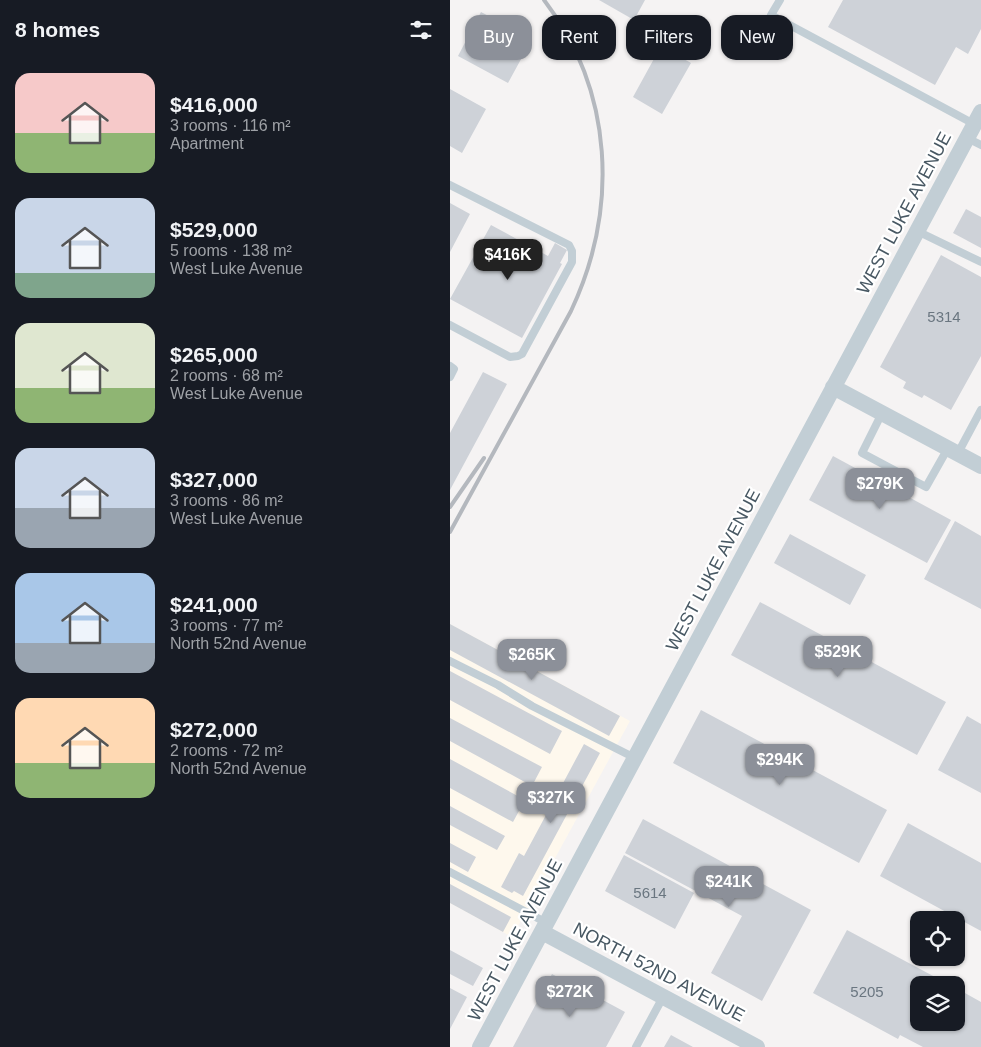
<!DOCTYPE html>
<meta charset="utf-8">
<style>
body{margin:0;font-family:Helvetica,sans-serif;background:#20242c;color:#f1f3f6;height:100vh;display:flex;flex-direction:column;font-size:19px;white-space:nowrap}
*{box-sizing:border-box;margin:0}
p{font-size:16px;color:#9ea1a6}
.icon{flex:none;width:28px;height:28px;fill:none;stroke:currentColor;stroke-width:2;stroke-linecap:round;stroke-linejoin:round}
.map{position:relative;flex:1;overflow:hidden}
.side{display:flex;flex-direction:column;background:#171b24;width:450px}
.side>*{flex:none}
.guide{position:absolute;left:15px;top:15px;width:440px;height:45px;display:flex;gap:10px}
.controls{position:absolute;left:460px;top:911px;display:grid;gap:10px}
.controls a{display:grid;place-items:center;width:55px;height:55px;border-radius:10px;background:#171b24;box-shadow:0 1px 4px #0004;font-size:25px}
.price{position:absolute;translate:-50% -42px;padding:0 11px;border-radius:10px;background:#8c9099;color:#fff;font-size:16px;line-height:32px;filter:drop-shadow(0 1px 2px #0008)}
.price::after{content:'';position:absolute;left:50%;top:30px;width:15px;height:11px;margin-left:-8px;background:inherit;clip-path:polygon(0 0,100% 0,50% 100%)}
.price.current{background:#222;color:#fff}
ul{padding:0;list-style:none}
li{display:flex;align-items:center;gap:15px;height:125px;padding:0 15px}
li span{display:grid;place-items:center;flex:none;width:140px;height:100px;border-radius:15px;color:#555}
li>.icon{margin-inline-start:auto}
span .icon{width:60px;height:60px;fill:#fffc;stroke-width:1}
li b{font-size:21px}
h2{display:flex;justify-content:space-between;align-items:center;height:60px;padding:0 15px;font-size:21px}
.tag{padding:0 18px;border-radius:15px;background:#171b24;box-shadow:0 1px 4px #0004;font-size:18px;line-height:45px}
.tag.current{background:#8c9099;color:#fff}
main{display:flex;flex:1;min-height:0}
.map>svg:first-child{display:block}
.commercial{fill:#fef8ed}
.building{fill:#ced2d8}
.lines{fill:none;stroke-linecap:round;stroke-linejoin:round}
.lane{stroke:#c2ced5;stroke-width:8}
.street{stroke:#c2ced5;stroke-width:16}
.rail{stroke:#b4b8be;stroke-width:4}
.labels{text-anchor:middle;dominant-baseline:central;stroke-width:4.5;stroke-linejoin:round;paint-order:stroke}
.number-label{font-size:15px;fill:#6a7680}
.street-label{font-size:18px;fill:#485863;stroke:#fff}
</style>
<main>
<section class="side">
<h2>8 homes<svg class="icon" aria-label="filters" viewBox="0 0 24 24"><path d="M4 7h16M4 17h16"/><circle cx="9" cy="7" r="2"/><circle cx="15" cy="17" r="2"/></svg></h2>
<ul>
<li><span style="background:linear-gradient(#f6c9c9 60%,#8fb573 0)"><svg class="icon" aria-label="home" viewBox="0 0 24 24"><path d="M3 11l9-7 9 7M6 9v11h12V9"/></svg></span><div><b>$416,000</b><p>3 rooms · 116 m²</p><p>Apartment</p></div></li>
<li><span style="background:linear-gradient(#c9d6e8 75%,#7fa58c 0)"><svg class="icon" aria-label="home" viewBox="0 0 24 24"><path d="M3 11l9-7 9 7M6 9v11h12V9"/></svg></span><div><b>$529,000</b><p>5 rooms · 138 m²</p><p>West Luke Avenue</p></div></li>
<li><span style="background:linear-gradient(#dfe7d0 65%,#8fb573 0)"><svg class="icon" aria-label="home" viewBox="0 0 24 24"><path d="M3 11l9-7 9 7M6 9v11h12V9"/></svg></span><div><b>$265,000</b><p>2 rooms · 68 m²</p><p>West Luke Avenue</p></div></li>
<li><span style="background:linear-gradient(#c9d6e8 60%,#9aa5b1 0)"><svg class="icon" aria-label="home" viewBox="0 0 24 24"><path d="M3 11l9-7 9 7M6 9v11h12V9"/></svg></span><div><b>$327,000</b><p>3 rooms · 86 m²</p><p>West Luke Avenue</p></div></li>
<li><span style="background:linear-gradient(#a9c7e8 70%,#9aa5b1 0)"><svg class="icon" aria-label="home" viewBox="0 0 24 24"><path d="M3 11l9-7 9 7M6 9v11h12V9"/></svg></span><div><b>$241,000</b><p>3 rooms · 77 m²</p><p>North 52nd Avenue</p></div></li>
<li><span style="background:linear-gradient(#ffd9b3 65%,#8fb573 0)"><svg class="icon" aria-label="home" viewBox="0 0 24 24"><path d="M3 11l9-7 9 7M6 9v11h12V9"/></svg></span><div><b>$272,000</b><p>2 rooms · 72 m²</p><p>North 52nd Avenue</p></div></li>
</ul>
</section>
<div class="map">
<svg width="531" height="1047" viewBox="0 0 531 1047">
<rect width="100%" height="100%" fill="#f5f3f3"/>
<!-- commercial -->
<path class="commercial" d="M 0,624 L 180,721 L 62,937 L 0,903 Z"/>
<!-- building -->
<path class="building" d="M 149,0 L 195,0 L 184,20 Z
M 393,0 L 531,0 L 531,29 L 518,54 L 506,47 L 485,85 L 378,27 Z
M 31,12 L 82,39 L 58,83 L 8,56 Z
M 211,46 L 241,63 L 212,114 L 183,97 Z
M 0,89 L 36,109 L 12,153 L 0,146 Z
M 0,203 L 20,214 L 0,252 Z
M 516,209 L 531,217 L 531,248 L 503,233 Z
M 41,225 L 98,256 L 105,243 L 117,250 L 110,263 L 112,264 L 72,338 L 0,299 Z
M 491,255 L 531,277 L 531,356 L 501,410 L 474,395 L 472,398 L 453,388 L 456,382 L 430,367 Z
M 33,372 L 57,384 L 0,490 L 0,433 Z
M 383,456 L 501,520 L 477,563 L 359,500 Z
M 505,521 L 531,536 L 531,609 L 474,579 Z
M 340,534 L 416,575 L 400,605 L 324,563 Z
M 310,602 L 496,702 L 467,755 L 281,655 Z
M 0,624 L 170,716 L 159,736 L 0,650 Z
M 0,671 L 112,731 L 100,754 L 0,700 Z
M 251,710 L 437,810 L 409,863 L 223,763 Z
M 517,716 L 531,724 L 531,793 L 488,770 Z
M 0,718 L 92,767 L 82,786 L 0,741 Z
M 134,744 L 150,753 L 73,896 L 64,891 L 62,893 L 51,887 L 69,853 L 74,856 Z
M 0,759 L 75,800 L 63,822 L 0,788 Z
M 0,806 L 55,836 L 47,850 L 0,825 Z
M 193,819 L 361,910 L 312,1001 L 261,973 L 292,916 L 175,853 Z
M 458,823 L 531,863 L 531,931 L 430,876 Z
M 0,843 L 26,857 L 18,872 L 0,862 Z
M 174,855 L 244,893 L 225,929 L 155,891 Z
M 0,884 L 61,917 L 53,932 L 0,903 Z
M 397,930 L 500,985 L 469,985 L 469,1022 L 506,1022 L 506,988 L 531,1002 L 531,1047 L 473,1047 L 450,1035 L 448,1039 L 363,993 Z
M 0,950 L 33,968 L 23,986 L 0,974 Z
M 102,974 L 128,988 L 131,983 L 153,995 L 151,999 L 175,1012 L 156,1047 L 63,1047 Z
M 0,988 L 17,997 L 0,1029 Z
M 221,1035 L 243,1047 L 214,1047 Z"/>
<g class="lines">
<!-- lane -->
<path class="lane" d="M 330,0 L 321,15 L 524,124
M 517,138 L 531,145
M 0,185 L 119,245 L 122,251 L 122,262 L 72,354 L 68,356 L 60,357 L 0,325
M 467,231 L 531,262
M 0,366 L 4,369 L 0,377
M 432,413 L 412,453 L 476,487 L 498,448
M 508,453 L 531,410
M 0,661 L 48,685 L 82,706 L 185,758
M 0,872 L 97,923
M 186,1047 L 213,997"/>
<!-- street -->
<path class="street" d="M 383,387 L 531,466
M 92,932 L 307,1047
M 30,1047 L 531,112"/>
<!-- rail -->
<path class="rail" d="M 0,507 L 34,458
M 0,532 L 121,311 C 169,209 164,91 94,0"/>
</g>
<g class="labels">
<!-- number labels -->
<g class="number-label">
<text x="494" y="316">5314</text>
<text x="200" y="892">5614</text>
<text x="417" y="991">5205</text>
</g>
<!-- street labels -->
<g class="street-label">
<text transform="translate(454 213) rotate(-62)">WEST LUKE AVENUE</text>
<text transform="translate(263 570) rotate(-62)">WEST LUKE AVENUE</text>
<text transform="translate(65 940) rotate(-62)">WEST LUKE AVENUE</text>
<text transform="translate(209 972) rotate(28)">NORTH 52ND AVENUE</text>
</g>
</g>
</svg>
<div class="controls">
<a><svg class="icon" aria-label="locate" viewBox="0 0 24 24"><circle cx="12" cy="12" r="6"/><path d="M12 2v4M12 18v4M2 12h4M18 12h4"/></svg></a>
<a><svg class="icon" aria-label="layers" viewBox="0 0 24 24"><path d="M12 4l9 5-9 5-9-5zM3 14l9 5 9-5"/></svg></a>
</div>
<b class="price current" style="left:58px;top:281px">$416K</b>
<b class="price" style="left:430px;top:510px">$279K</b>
<b class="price" style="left:388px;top:678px">$529K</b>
<b class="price" style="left:82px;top:681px">$265K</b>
<b class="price" style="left:330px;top:786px">$294K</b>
<b class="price" style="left:101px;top:824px">$327K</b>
<b class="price" style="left:279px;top:908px">$241K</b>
<b class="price" style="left:120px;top:1018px">$272K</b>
<div class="guide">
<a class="tag current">Buy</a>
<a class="tag">Rent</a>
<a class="tag">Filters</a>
<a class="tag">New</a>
</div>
</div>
</main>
